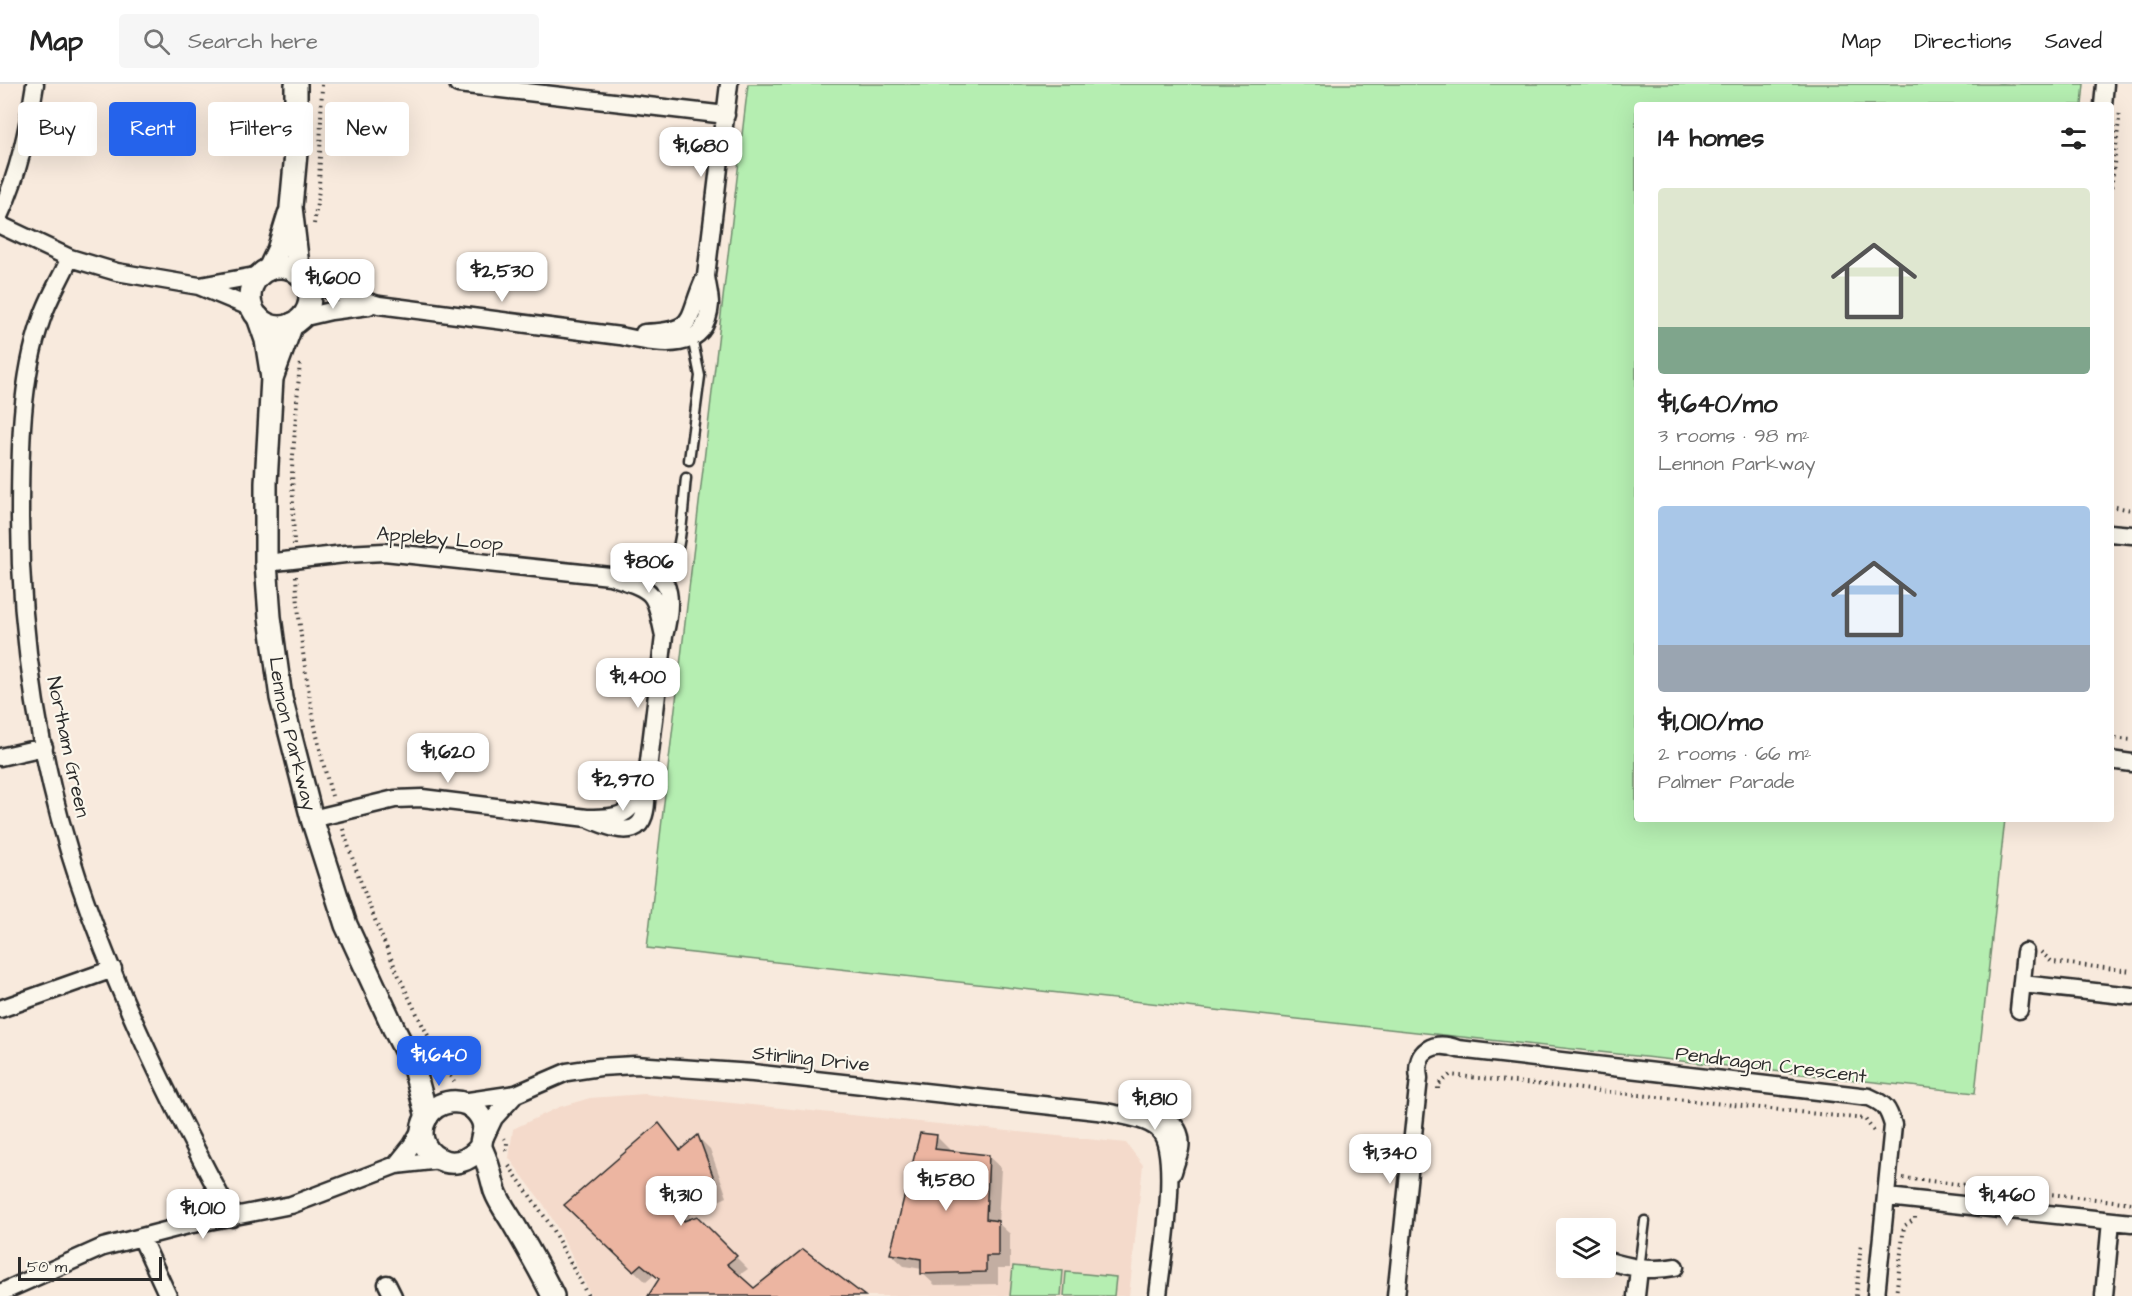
<!DOCTYPE html>
<meta charset="utf-8">
<style>
body{margin:0;font-family:"Architects Daughter",sans-serif;background:#f6f6f6;color:#222;height:100vh;display:flex;flex-direction:column;font-size:22px;white-space:nowrap}
*{box-sizing:border-box;margin:0}
p{font-size:20px;color:#767676}
.icon{flex:none;width:33px;height:33px;fill:none;stroke:currentColor;stroke-width:2;stroke-linecap:round;stroke-linejoin:round}
.map{position:relative;flex:1;overflow:hidden}
.sheet{position:absolute;left:1634px;top:18px;width:480px;height:720px;display:flex;flex-direction:column;background:#fff;border-radius:6px;box-shadow:0 6px 24px #0002}
.sheet>*{flex:none}
.guide{position:absolute;left:18px;top:18px;width:570px;height:54px;display:flex;gap:12px}
.tools{position:absolute;left:1556px;top:1134px;display:grid;gap:12px}
.tools a{display:grid;place-items:center;width:60px;height:60px;border-radius:6px;background:#fff;box-shadow:0 6px 24px #0002;font-size:30px}
.scale{position:absolute;left:18px;bottom:15px;width:144px;box-sizing:border-box;padding-left:6px;border:3px solid #2b2b2b;border-top:0;font-size:16px;line-height:21px;white-space:nowrap;color:#2b2b2b;-webkit-text-stroke:4px #fbf7ec;paint-order:stroke}
.price{position:absolute;translate:-50% -51px;padding:0 14px;border-radius:12px;background:#fff;color:#222;font-size:20px;line-height:39px;filter:drop-shadow(0 2px 3px #0008)}
.price::after{content:'';position:absolute;left:50%;top:36px;width:18px;height:14px;margin-left:-9px;background:inherit;clip-path:polygon(0 0,100% 0,50% 100%)}
.price.active{background:#2563eb;color:#fff}
ul{padding:0;list-style:none}
li{display:grid;align-content:center;gap:12px;height:318px;padding:0 24px}
li span{display:grid;place-items:center;height:186px;border-radius:6px;color:#555}
li>.icon{margin-inline-start:auto}
span .icon{width:108px;height:108px;fill:#fffc;stroke-width:1}
li b{font-size:26px}
h2{display:flex;justify-content:space-between;align-items:center;height:72px;padding:0 24px;font-size:26px}
.pill{padding:0 21px;border-radius:6px;background:#fff;box-shadow:0 6px 24px #0002;font-size:21px;line-height:54px}
.pill.active{background:#2563eb;color:#fff}
header{display:flex;align-items:center;gap:36px;box-sizing:border-box;height:84px;padding:0 30px;background:#fff;border-bottom:2px solid #e0e0e0}
header strong{font-size:28px}
nav{display:flex;gap:33px;margin-inline-start:auto;font-size:21px}
.search{width:420px;height:54px;background:#f6f6f6;display:flex;align-items:center;gap:15px;box-sizing:border-box;padding:0 21px;border-radius:6px;color:#767676;font-size:22px}
.map>svg:first-child{display:block}
.built{fill:#f4dacb}
.green{fill:#b5eeb1;stroke:#708c6e;stroke-width:1.5}
.shadow{fill:#0003}
.building{fill:#ecb5a1;stroke:#2b2b2b;stroke-width:1.5}
.lines{fill:none;stroke-linecap:round;stroke-linejoin:round}
.service-casing{stroke:#2b2b2b;stroke-width:13}
.minor-casing{stroke:#2b2b2b;stroke-width:21}
.tertiary-casing{stroke:#2b2b2b;stroke-width:26}
.path{stroke:#2b2b2b;stroke-width:4;stroke-dasharray:1.5 4.5;stroke-linecap:butt}
.service{stroke:#fbf7ec;stroke-width:8}
.minor{stroke:#fbf7ec;stroke-width:16}
.tertiary{stroke:#fbf7ec;stroke-width:21}
.labels{text-anchor:middle;dominant-baseline:central;stroke-width:4.5;stroke-linejoin:round;paint-order:stroke}
.street-label{font-size:20px;fill:#2b2b2b;stroke:#fbf7ec}
</style>
<header>
<strong>Map</strong>
<div class="search"><svg class="icon" aria-label="search" viewBox="0 0 24 24"><circle cx="10" cy="10" r="6"/><path d="M15 15l6 6"/></svg>Search here</div>
<nav><a>Map</a><a>Directions</a><a>Saved</a></nav>
</header>
<div class="map">
<svg width="2132" height="1212" viewBox="0 0 2132 1212">
<rect width="100%" height="100%" fill="#f8eadd"/>
<filter id="ink" filterUnits="userSpaceOnUse"><feTurbulence type="fractalNoise" baseFrequency=".0167" numOctaves="2"/><feDisplacementMap in="SourceGraphic" scale="12" xChannelSelector="R" yChannelSelector="G"/><feConvolveMatrix kernelMatrix="1 2 1 2 8 2 1 2 1" color-interpolation-filters="sRGB"/></filter>
<g filter="url(#ink)">
<!-- built -->
<path class="built" d="M 644,1010 L 1126,1059 L 1143,1081 L 1129,1212 L 591,1212 L 561,1150 L 544,1121 L 509,1074 L 513,1045 L 559,1023 L 590,1014 Z"/>
<!-- green -->
<path class="green" d="M 748,0 L 2084,0 L 2082,21 L 1636,21 L 1636,735 L 2005,735 L 1975,1009 L 647,864 Z
M 1013,1182 L 1063,1187 L 1061,1212 L 1010,1212 Z
M 1066,1188 L 1116,1193 L 1114,1212 L 1064,1212 Z"/>
<!-- shadow -->
<path class="shadow" d="M 659,1041 L 682,1067 L 698,1053 L 710,1065 L 727,1113 L 689,1131 L 691,1136 L 696,1133 L 748,1185 L 738,1192 L 754,1206 L 862,1212 L 650,1212 L 660,1196 L 654,1191 L 646,1198 L 578,1133 Z
M 937,1053 L 949,1065 L 948,1068 L 988,1072 L 1001,1084 L 998,1139 L 1010,1150 L 1010,1184 L 998,1184 L 998,1200 L 935,1201 L 922,1189 L 922,1185 L 904,1182 L 891,1170 Z"/>
<!-- building -->
<path class="building" d="M 659,1039 L 680,1066 L 698,1051 L 716,1100 L 678,1119 L 684,1137 L 697,1132 L 737,1172 L 727,1180 L 754,1204 L 803,1165 L 865,1212 L 648,1212 L 659,1195 L 641,1180 L 633,1187 L 564,1121 Z
M 920,1049 L 937,1051 L 935,1065 L 989,1071 L 986,1135 L 998,1137 L 998,1172 L 986,1172 L 986,1188 L 921,1190 L 921,1175 L 890,1170 Z"/>
<g class="lines">
<defs>
<path id="service" d="M 689,376 L 700,292 L 692,253
M 662,499 C 684,471 682,428 686,394
M 1639,1185 L 1645,1137"/>
<path id="minor" d="M 458,0 L 726,31
M 2103,21 L 2105,0
M 0,130 C 19,89 28,45 35,0
M 0,141 L 70,174 L 117,188 L 199,202 L 252,224
M 70,174 C 61,194 49,213 42,234 C 20,296 20,368 20,434 C 20,556 40,682 79,798 C 118,914 174,1025 232,1134
M 301,192 L 334,208 L 379,221 L 620,252 C 655,259 706,273 710,220 C 710,211 707,201 706,192 L 729,0
M 200,202 L 260,191
M 301,234 L 331,227 L 369,222
M 644,249 C 698,247 686,236 704,196
M 2110,449 L 2132,451
M 266,479 L 345,470 L 384,468 L 610,492 C 655,507 654,505 664,552
M 0,673 L 44,663
M 2110,676 L 2132,679
M 587,734 C 628,752 649,754 646,702 L 664,552 C 668,537 676,500 656,491 C 643,485 627,490 614,491
M 312,735 L 395,715 L 422,714 L 587,734 C 625,734 626,732 646,702
M 2022,900 L 2132,912
M 0,925 L 113,885
M 2019,926 L 2025,868
M 462,1018 L 516,1010 L 567,988 L 600,983 L 635,981 L 753,989 L 1106,1028 C 1122,1032 1145,1034 1158,1045 C 1182,1067 1161,1179 1158,1212
M 1127,1027 C 1151,1025 1185,1034 1180,1065 C 1178,1073 1175,1080 1173,1088
M 484,1055 L 494,1034 L 516,1010
M 396,1081 L 412,1061 L 424,1040
M 1887,1113 L 2132,1139
M 141,1153 L 168,1212
M 1605,1176 C 1629,1183 1649,1188 1675,1183
M 387,1200 L 393,1212
M 0,1209 L 103,1163 L 188,1141 L 291,1121 L 396,1081 L 440,1076
M 1396,1212 L 1419,994 C 1414,966 1434,956 1458,965 L 1869,1013 C 1885,1020 1888,1024 1893,1041 L 1876,1212
M 1636,1212 L 1639,1185
M 2104,1212 L 2111,1137"/>
<g id="tertiary">
<path d="M 296,0 L 296,69 L 291,123 L 299,190"/>
<circle cx="280" cy="213" r="30"/>
<path d="M 269,185 L 278,166 L 289,130"/>
<path d="M 258,233 L 266,256 L 272,294"/>
<path id="s1" d="M 292,240 L 272,294 L 266,399 L 266,479 L 270,533 L 281,614 L 312,735 L 346,841 L 394,945 L 414,984 L 427,1033"/>
<path d="M 481,1062 C 455,1098 408,1067 426,1034 C 437,1015 464,1012 477,1028 C 490,1044 480,1050 481,1063 C 482,1067 485,1072 486,1076 C 490,1086 492,1097 495,1107 C 499,1118 507,1129 513,1139 C 527,1163 541,1187 553,1212"/>
</g>
</defs>
<!-- service casing -->
<use href="#service" class="service-casing"/>
<!-- minor casing -->
<use href="#minor" class="minor-casing"/>
<!-- tertiary casing -->
<use href="#tertiary" class="tertiary-casing"/>
<!-- path -->
<path class="path" d="M 2110,115 L 2120,27
M 314,140 L 319,106 L 322,0
M 2110,422 L 2132,426
M 294,461 L 292,385 L 300,277
M 296,492 C 300,564 312,643 332,712
M 2110,654 L 2132,656
M 343,745 C 364,813 391,879 423,942 C 433,960 442,982 454,998
M 2041,868 L 2052,878 L 2132,887
M 1438,1005 L 1438,1001 L 1450,991 L 1865,1035 L 1875,1049
M 504,1054 L 507,1059 L 506,1069
M 509,1082 L 549,1139 L 588,1212
M 1903,1094 L 2132,1119
M 1856,1212 L 1861,1159
M 1896,1212 L 1904,1142 L 1915,1135 L 1915,1132"/>
<!-- service -->
<use href="#service" class="service"/>
<!-- minor -->
<use href="#minor" class="minor"/>
<!-- tertiary -->
<use href="#tertiary" class="tertiary"/>
</g>
</g>
<g class="labels">
<!-- street labels -->
<g class="street-label">
<text transform="translate(440 455) rotate(5)">Appleby Loop</text>
<text stroke="none"><textPath href="#s1" startOffset="416">Lennon Parkway</textPath></text>
<text transform="translate(68 663) rotate(78)">Northam Green</text>
<text transform="translate(811 975) rotate(6)">Stirling Drive</text>
<text transform="translate(1771 981) rotate(7)">Pendragon Crescent</text>
</g>
</g>
</svg>
<div class="tools">
<a><svg class="icon" aria-label="layers" viewBox="0 0 24 24"><path d="M12 4l9 5-9 5-9-5zM3 14l9 5 9-5"/></svg></a>
</div>
<div class="scale">50 m</div>
<b class="price" style="left:701px;top:94px">$1,680</b>
<b class="price" style="left:502px;top:219px">$2,530</b>
<b class="price" style="left:333px;top:226px">$1,600</b>
<b class="price" style="left:649px;top:510px">$806</b>
<b class="price" style="left:638px;top:625px">$1,400</b>
<b class="price" style="left:448px;top:700px">$1,620</b>
<b class="price" style="left:623px;top:728px">$2,970</b>
<b class="price active" style="left:439px;top:1003px">$1,640</b>
<b class="price" style="left:1155px;top:1047px">$1,810</b>
<b class="price" style="left:1390px;top:1101px">$1,340</b>
<b class="price" style="left:946px;top:1128px">$1,580</b>
<b class="price" style="left:681px;top:1143px">$1,310</b>
<b class="price" style="left:2007px;top:1143px">$1,460</b>
<b class="price" style="left:203px;top:1156px">$1,010</b>
<div class="guide">
<a class="pill">Buy</a>
<a class="pill active">Rent</a>
<a class="pill">Filters</a>
<a class="pill">New</a>
</div>
<section class="sheet">
<h2>14 homes<svg class="icon" aria-label="filters" viewBox="0 0 24 24"><path d="M4 7h16M4 17h16"/><circle cx="9" cy="7" r="2"/><circle cx="15" cy="17" r="2"/></svg></h2>
<ul>
<li><span style="background:linear-gradient(#dfe7d0 75%,#7fa58c 0)"><svg class="icon" aria-label="home" viewBox="0 0 24 24"><path d="M3 11l9-7 9 7M6 9v11h12V9"/></svg></span><div><b>$1,640/mo</b><p>3 rooms · 98 m²</p><p>Lennon Parkway</p></div></li>
<li><span style="background:linear-gradient(#a9c7e8 75%,#9aa5b1 0)"><svg class="icon" aria-label="home" viewBox="0 0 24 24"><path d="M3 11l9-7 9 7M6 9v11h12V9"/></svg></span><div><b>$1,010/mo</b><p>2 rooms · 66 m²</p><p>Palmer Parade</p></div></li>
</ul>
</section>
</div>
